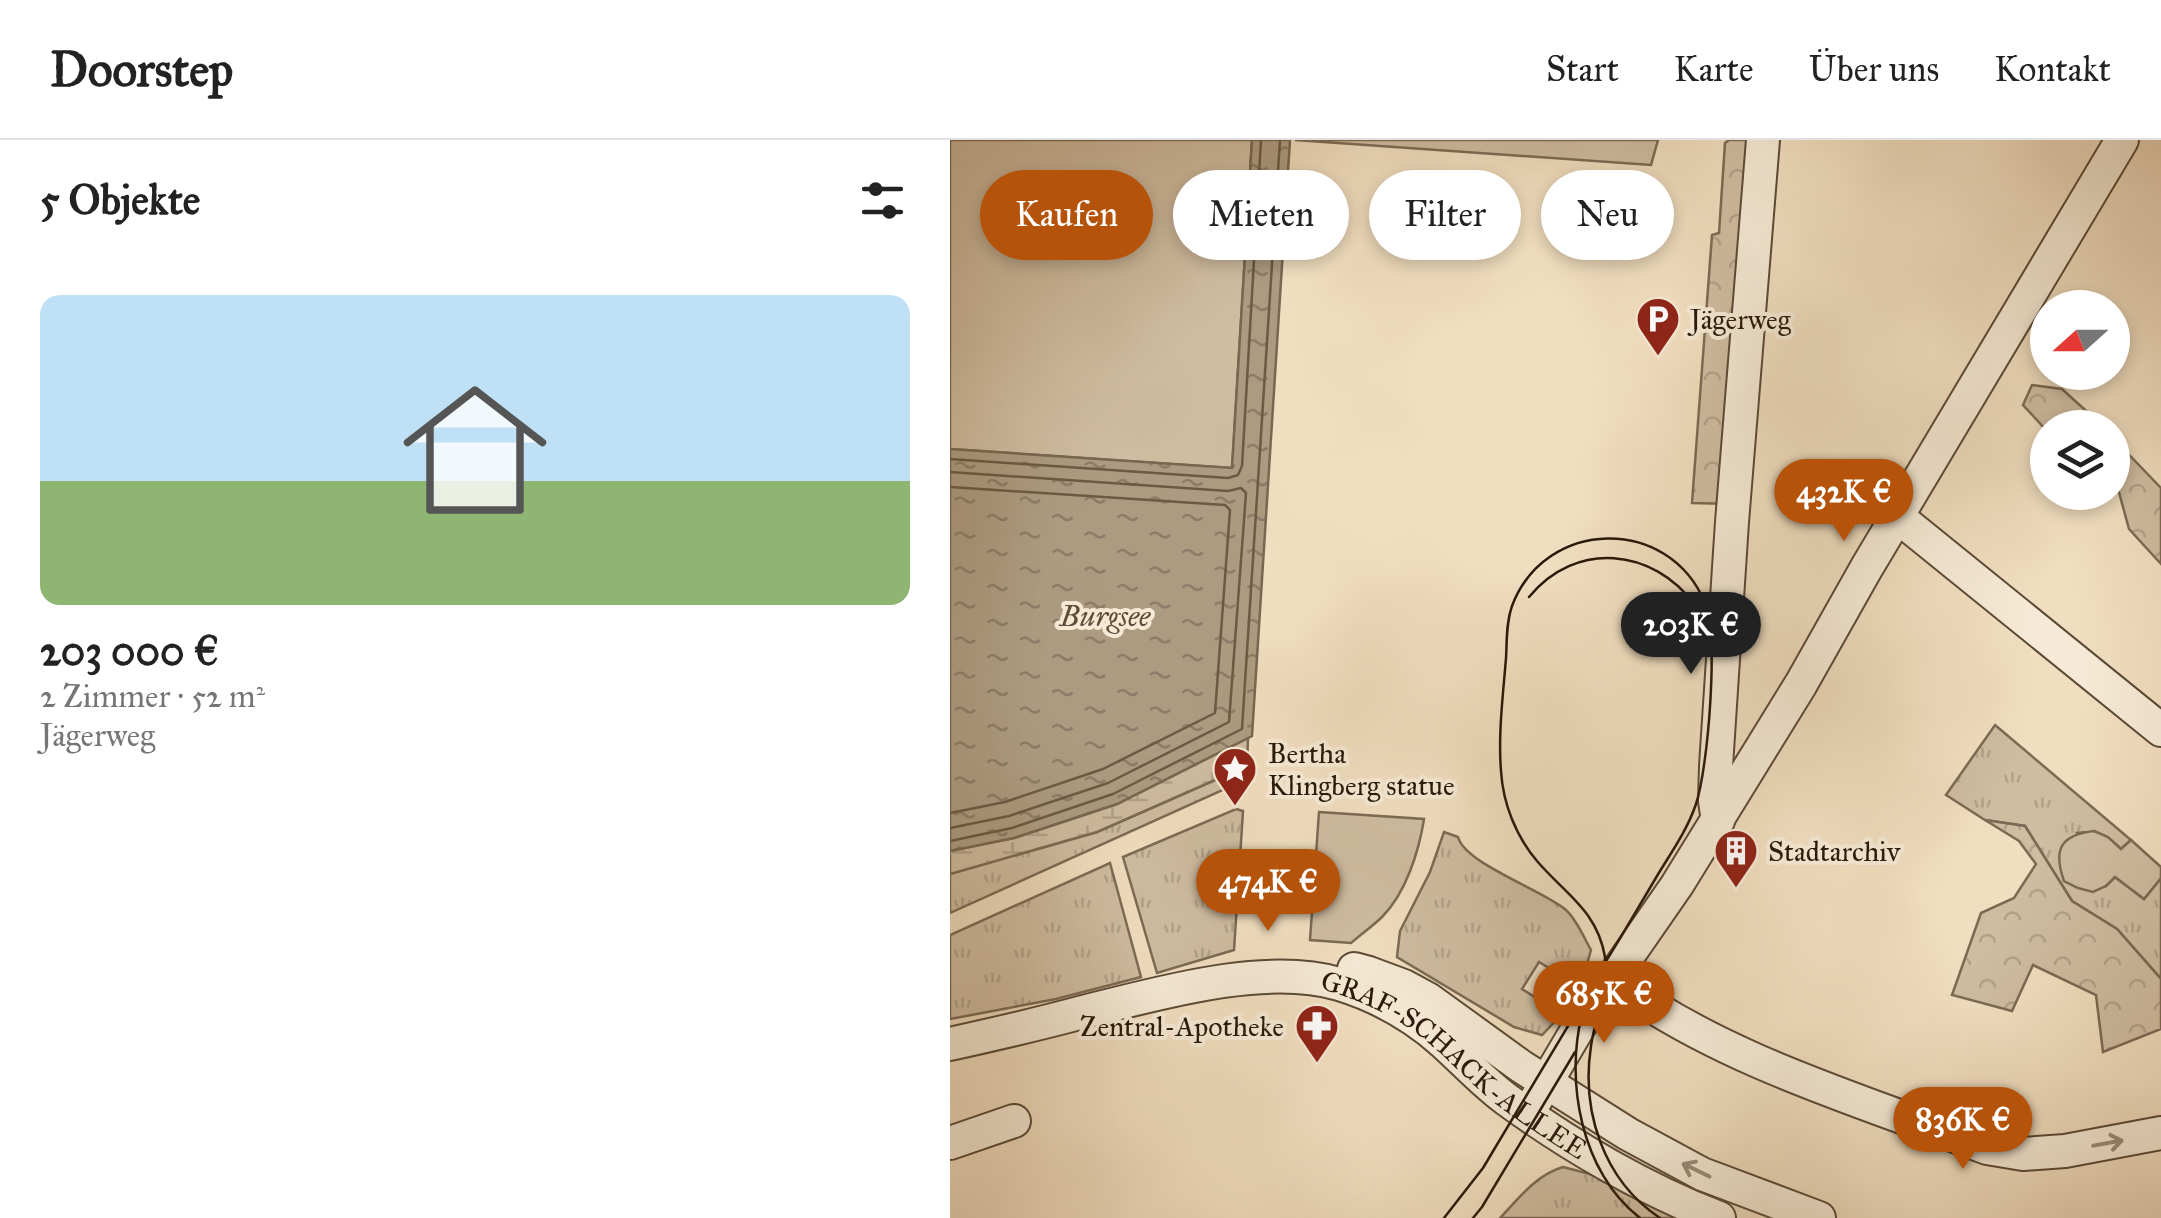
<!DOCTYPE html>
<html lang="de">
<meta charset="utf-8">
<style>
body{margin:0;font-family:"IM FELL Great Primer",serif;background:#f2f2f2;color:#222;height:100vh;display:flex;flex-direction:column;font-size:38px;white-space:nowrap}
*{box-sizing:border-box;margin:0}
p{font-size:32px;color:#767676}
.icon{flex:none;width:55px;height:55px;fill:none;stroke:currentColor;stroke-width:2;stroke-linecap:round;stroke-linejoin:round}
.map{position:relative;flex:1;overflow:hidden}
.details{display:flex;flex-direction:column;background:#fff;width:950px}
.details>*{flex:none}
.top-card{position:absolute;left:30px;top:30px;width:950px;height:90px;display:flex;gap:20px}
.needle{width:65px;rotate:249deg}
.buttons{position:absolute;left:1080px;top:150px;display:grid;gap:20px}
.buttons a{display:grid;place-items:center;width:100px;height:100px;border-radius:50%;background:#fff;box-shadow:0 5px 15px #0003;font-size:50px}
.price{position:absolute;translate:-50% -85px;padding:0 22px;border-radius:35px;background:#b45309;color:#fff;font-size:32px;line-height:65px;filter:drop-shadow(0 2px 5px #0008)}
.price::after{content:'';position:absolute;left:50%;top:60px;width:30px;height:22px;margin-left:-15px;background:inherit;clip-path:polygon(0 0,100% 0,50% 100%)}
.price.selected{background:#222;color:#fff}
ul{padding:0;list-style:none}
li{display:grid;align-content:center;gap:20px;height:530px;padding:0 40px}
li+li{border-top:2px solid #e0e0e0}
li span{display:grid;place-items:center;height:310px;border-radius:20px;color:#555}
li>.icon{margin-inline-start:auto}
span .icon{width:180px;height:180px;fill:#fffc;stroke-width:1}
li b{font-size:42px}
h2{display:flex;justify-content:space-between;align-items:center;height:120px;padding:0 40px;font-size:42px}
.pill{padding:0 35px;border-radius:45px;background:#fff;box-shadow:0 5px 15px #0003;font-size:35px;line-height:90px}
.pill.selected{background:#b45309;color:#fff}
header{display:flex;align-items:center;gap:60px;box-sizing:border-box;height:140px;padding:0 50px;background:#fff;border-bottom:2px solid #e0e0e0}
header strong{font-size:48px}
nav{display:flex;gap:55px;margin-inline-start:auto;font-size:35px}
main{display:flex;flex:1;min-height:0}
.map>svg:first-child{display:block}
.grass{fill:url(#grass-tufts);stroke:#7c6a54;stroke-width:2.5}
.forest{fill:url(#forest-crowns);stroke:#7c6a54;stroke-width:2.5}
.wetland{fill:url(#wetland-marsh);stroke:#7c6a54;stroke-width:2.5}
.park{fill:#cfbca1;stroke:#7c6a54;stroke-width:2.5}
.water{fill:url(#water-ripples);stroke:#786751;stroke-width:2.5}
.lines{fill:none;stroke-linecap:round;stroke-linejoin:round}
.shore{stroke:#6b5a44;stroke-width:2.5}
.minor-casing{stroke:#5b4a36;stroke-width:36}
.minor{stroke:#f6ead6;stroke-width:32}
.tram{stroke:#291808;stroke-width:2.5}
.oneway{stroke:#9a8c79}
.labels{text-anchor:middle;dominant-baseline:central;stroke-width:8;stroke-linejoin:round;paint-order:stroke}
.poi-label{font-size:28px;fill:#291808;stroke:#f6ead6;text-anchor:start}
.street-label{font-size:28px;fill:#291808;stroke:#f6ead6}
.water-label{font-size:30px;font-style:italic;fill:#5e4c38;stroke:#f6ead6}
</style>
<header>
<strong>Doorstep</strong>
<nav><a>Start</a><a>Karte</a><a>Über uns</a><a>Kontakt</a></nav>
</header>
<main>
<section class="details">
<h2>5 Objekte<svg class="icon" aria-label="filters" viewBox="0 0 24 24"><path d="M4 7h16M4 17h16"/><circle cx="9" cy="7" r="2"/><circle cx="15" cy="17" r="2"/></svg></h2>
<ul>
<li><span style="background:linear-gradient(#bfe0f5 60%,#8fb573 0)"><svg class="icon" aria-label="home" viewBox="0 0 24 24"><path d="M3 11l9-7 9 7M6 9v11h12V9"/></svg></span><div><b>203 000 €</b><p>2 Zimmer · 52 m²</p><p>Jägerweg</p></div></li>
</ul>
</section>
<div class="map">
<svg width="1211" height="1078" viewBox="0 0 1211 1078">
<defs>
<pattern id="grass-tufts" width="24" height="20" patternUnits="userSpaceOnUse" patternTransform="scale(2.5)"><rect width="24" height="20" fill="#cfbca1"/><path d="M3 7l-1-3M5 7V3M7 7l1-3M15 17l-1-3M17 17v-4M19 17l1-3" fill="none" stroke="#b2a189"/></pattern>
<pattern id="forest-crowns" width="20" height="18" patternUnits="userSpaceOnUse" patternTransform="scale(2.5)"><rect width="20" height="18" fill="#cfbca1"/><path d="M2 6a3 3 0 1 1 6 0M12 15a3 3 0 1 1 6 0" fill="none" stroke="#b2a189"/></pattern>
<pattern id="wetland-marsh" width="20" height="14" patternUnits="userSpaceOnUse" patternTransform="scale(2.5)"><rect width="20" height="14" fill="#cfbca1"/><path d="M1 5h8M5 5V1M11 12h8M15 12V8" fill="none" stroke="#b2a189"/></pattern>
<pattern id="water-ripples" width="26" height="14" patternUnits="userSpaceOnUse" patternTransform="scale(2.5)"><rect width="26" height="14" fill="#ad9b81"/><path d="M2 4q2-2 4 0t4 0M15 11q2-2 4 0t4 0" fill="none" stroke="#8d7d68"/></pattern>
</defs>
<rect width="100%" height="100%" fill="#f1dec0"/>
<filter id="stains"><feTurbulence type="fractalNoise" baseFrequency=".002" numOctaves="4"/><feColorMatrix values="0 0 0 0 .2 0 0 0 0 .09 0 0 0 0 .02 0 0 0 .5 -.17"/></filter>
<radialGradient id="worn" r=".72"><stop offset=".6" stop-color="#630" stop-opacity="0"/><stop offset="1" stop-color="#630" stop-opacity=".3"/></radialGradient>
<!-- grass -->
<path class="grass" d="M 1045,585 L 1181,700 L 1171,709 C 1157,695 1148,690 1127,693 L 1156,746 L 1165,737 L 1194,759 L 1211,738 L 1211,839 L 1167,789 L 1122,761 L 1075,686 L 1035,680 L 996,655 Z
M 297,626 L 295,640 L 0,773 L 0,734 L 147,692 Z
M 286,669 L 293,671 L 284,810 L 207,833 L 173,717 Z
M 494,692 L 508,697 C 515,724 595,751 616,770 C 627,780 634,798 641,810 L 633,838 L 628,846 L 589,822 L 572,849 L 612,874 L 592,895 L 564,887 L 447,817 L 450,791 L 480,732 Z
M 160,723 L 191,837 L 106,859 L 0,879 L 0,795 Z
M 613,1027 L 655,1038 L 731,1078 L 550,1078 C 569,1058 586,1035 613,1027 Z"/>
<!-- forest -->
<path class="forest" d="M 779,0 L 813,0 L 784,364 L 742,363 L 762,95 L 769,93 L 775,3 Z
M 1082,245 L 1112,249 L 1154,287 L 1098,288 L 1097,291 L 1073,265 Z
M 1162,297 L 1211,348 L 1211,424 L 1179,389 L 1167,345 L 1163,341 Z
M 1035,680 L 1075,686 L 1122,761 L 1167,789 L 1211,839 L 1211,889 L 1153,912 L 1146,855 L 1083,825 L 1062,871 L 1002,855 L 1031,773 L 1064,758 L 1086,724 L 1069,701 Z"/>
<!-- wetland -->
<path class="wetland" d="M 298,598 L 297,626 L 147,692 L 0,734 L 0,711 L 64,698 L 167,664 Z"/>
<!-- park -->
<path class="park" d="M 0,0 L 302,0 L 282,328 L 0,309 Z
M 345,0 L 708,0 L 701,25 Z
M 369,672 L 474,679 C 469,711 456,753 432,777 C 423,786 411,794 401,803 L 360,800 Z
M 1144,691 L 1158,697 L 1171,709 L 1181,700 L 1211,727 L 1211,738 L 1194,759 L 1165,737 L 1156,746 L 1143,752 L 1128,748 L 1114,741 C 1103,710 1110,695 1144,691 Z"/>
<!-- water -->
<path class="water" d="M 302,0 L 340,0 L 302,596 L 167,664 L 64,698 L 0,711 L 0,309 L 282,328 Z"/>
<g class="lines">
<!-- shore -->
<path class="shore" d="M 0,319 L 278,338 L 288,335 L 292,326 L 311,0
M 0,332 L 278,351 L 291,348 L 296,353 L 279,582 L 158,643 L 59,676 L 0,688
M 0,347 L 275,365 L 280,370 L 265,573 L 153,629 L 55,662 L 0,673
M 0,701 L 62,688 L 163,654 L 292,589 L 330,0"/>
<defs>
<g id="minor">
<path d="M 948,377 L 1211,590"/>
<path d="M 768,681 L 765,661 L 766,626 L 782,382 L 813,0"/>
<path d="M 404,829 L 419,833 L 454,846 L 478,859 L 572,927 L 678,994 L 752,1034 L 869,1078"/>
<path d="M 661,838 C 766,918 912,961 1037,1008 L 1073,1014 L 1115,1011 L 1211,993"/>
<path id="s1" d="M 0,904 C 45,894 89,884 133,872 C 207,854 314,822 389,844 C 428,856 464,876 494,903 C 515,922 534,943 556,959 C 620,1006 696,1050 769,1078"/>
<path d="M 578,973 L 630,885 L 727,745 L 851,544 L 917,427 L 1172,0"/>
<path d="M 0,1003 L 64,981"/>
</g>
</defs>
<!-- minor casing -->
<use href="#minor" class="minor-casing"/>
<!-- minor -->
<use href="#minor" class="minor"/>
<!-- tram -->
<path class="tram" d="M 579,457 C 626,400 703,408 745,465
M 494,1078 L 533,1028 L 627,871
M 523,1078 L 532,1067 L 625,912
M 690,1078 C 631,1033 614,939 633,871 C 638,853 647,837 656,821 C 675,791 692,761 710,731 C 723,710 738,688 746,664 C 758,628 769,497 755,463 C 719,375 595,378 562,466 C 556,483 557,501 556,518 C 553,556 548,594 551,631 C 553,664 566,696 587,721 C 615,754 647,770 655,817 C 660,849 645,876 641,906 C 631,971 653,1040 710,1078"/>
</g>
<!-- one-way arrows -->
<defs><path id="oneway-shaft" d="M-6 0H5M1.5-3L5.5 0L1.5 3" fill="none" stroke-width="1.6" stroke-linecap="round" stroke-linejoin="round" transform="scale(2.5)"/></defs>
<g class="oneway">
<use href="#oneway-shaft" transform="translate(1158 1003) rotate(-10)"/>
<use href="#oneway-shaft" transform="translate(746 1030) rotate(-154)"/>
</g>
<!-- icons -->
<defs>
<symbol id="parking-pin" viewBox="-11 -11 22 30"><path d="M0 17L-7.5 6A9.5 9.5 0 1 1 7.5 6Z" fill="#8f2418" stroke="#f6ead6"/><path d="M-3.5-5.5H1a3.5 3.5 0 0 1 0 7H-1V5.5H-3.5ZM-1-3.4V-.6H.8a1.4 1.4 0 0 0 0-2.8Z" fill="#fff"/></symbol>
<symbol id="sight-pin" viewBox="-11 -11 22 30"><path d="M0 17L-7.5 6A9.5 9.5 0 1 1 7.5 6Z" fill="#8f2418" stroke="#f6ead6"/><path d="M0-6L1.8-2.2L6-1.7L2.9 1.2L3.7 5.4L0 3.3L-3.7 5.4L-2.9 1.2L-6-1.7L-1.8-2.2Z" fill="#fff"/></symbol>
<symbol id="building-pin" viewBox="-11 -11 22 30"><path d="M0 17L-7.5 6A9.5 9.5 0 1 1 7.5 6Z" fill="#8f2418" stroke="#f6ead6"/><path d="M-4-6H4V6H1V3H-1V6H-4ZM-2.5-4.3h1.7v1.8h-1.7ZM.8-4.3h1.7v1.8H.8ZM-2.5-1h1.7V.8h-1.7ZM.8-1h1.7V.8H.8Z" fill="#fff"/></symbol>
<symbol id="pharmacy-pin" viewBox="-11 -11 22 30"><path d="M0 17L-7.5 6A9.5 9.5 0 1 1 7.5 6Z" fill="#8f2418" stroke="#f6ead6"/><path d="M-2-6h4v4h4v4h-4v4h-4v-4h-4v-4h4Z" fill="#fff"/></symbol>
</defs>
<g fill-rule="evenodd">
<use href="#parking-pin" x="683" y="154" width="50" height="68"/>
<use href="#sight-pin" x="260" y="604" width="50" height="68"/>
<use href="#building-pin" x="761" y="686" width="50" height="68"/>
<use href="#pharmacy-pin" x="342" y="861" width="50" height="68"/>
</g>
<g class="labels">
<!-- poi labels -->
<g class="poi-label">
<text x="740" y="179">Jägerweg</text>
<text x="318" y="613">Bertha<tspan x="318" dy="32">Klingberg statue</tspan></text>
<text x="818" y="711">Stadtarchiv</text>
<text x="334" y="886" text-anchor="end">Zentral-Apotheke</text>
</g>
<!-- street labels -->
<g class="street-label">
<text stroke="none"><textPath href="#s1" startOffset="538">GRAF-SCHACK-ALLEE</textPath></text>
</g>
<!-- water labels -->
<g class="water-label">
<text x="155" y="476">Burgsee</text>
</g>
</g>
<rect width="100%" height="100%" filter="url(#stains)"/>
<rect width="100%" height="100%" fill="url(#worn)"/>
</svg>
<div class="buttons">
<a><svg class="needle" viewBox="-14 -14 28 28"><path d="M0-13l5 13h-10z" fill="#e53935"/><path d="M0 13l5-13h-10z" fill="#767676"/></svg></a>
<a><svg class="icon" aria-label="layers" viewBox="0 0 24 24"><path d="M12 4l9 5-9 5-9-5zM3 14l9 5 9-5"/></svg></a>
</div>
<b class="price" style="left:894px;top:404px">432K €</b>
<b class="price selected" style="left:741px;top:537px">203K €</b>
<b class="price" style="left:318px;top:794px">474K €</b>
<b class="price" style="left:654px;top:906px">685K €</b>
<b class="price" style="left:1013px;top:1032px">836K €</b>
<div class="top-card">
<a class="pill selected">Kaufen</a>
<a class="pill">Mieten</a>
<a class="pill">Filter</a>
<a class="pill">Neu</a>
</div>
</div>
</main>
